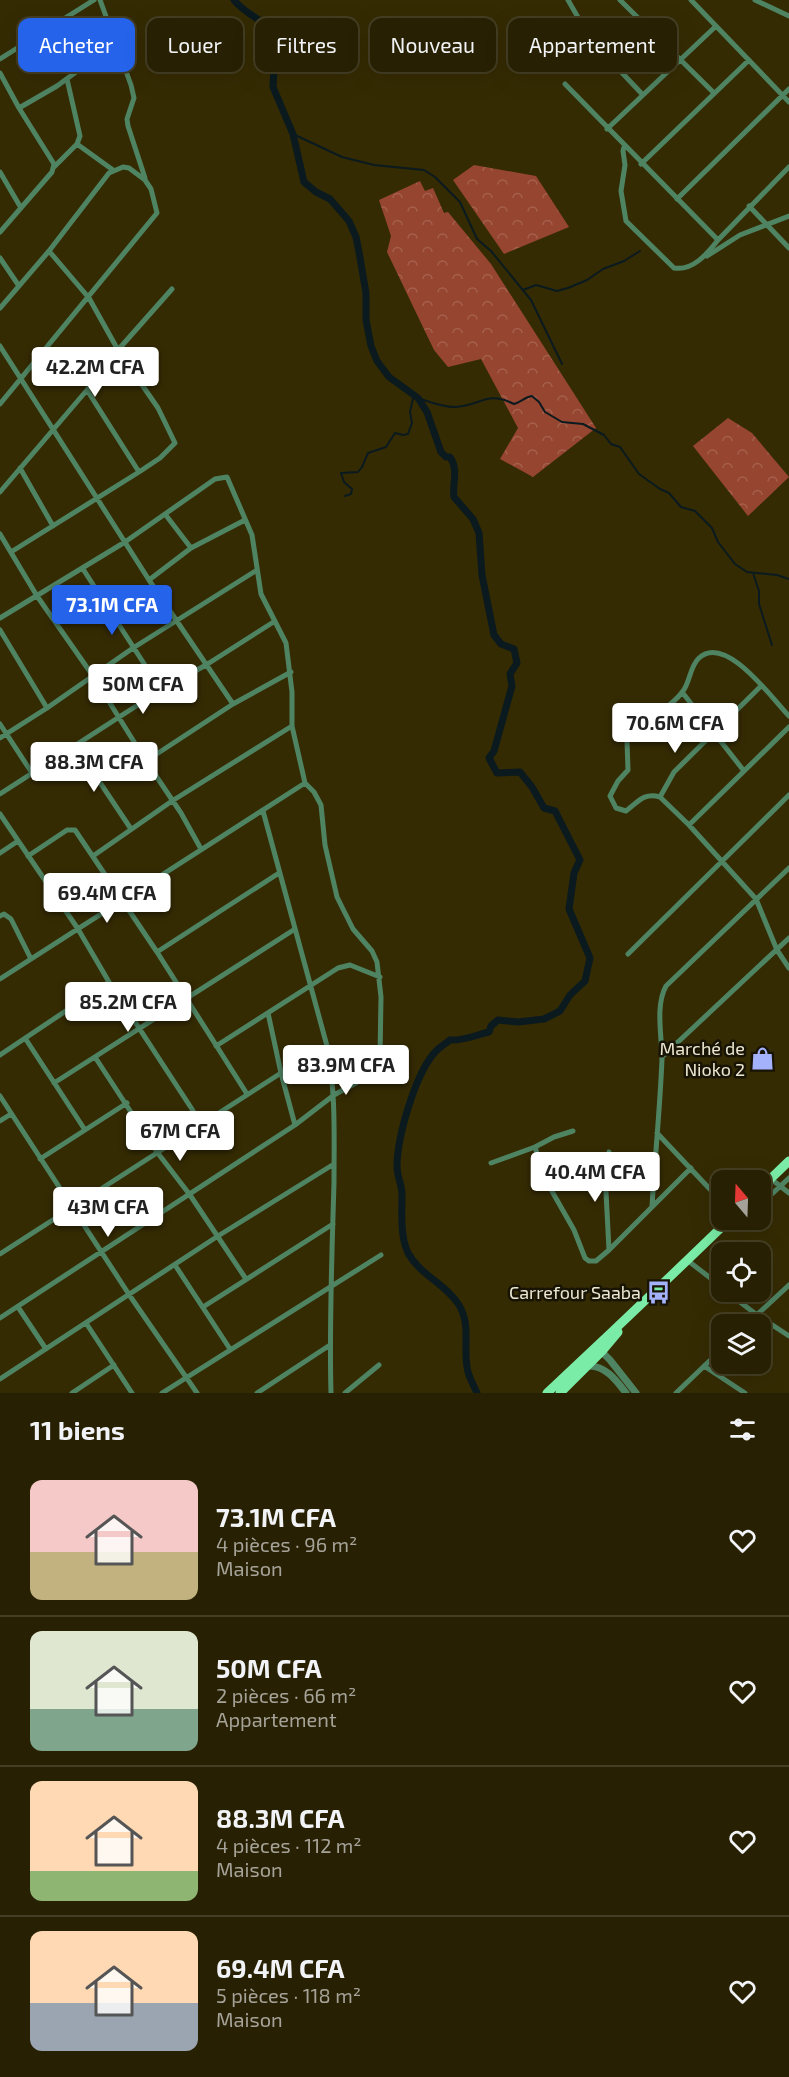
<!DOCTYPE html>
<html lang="fr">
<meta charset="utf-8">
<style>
body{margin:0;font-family:"Exo 2",sans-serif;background:#30280c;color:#f1f3f6;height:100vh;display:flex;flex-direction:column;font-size:22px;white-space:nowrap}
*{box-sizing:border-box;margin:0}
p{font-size:20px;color:#a5a399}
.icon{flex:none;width:33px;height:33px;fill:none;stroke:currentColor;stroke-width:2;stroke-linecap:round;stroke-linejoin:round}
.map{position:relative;height:1393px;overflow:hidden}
.sheet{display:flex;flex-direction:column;background:#282002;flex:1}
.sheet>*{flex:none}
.top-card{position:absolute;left:18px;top:18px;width:753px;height:54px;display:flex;gap:12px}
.needle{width:39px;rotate:341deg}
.controls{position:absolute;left:711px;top:1170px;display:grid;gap:12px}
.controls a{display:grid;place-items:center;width:60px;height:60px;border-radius:12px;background:#282002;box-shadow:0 6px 24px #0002,0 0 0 2px #443e24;font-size:30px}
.price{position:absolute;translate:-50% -51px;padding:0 14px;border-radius:6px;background:#fff;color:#222;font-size:20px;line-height:39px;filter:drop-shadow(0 2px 3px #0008)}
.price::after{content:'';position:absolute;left:50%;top:36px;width:18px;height:14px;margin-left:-9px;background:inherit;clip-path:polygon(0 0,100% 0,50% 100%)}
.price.selected{background:#2563eb;color:#fff}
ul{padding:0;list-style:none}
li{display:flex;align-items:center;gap:18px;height:150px;padding:0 30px}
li+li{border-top:2px solid #443e24}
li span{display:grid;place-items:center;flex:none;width:168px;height:120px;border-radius:12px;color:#555}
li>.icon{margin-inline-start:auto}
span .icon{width:72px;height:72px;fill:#fffc;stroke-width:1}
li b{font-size:26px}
h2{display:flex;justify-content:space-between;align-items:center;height:72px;padding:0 30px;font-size:26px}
.pill{padding:0 21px;border-radius:12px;background:#282002;box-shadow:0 6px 24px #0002,0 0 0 2px #443e24;font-size:21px;line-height:54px}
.pill.selected{background:#2563eb;color:#fff}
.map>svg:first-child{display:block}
.forest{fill:url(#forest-crowns)}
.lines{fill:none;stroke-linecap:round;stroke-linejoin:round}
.stream{stroke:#0a1a1e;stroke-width:2}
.canal{stroke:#0a1a1e;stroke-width:7}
.minor{stroke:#4f8463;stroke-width:5}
.tertiary{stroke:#4f8463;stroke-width:7}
.trunk{stroke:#7aeca7;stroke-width:9}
.labels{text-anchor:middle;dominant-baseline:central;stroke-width:5;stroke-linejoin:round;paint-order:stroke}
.poi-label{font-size:18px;fill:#ece7d1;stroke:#181405;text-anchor:end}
</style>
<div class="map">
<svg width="789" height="1393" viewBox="0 0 789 1393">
<defs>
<pattern id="forest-crowns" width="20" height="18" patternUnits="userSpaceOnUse" patternTransform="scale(1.5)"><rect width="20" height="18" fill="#964530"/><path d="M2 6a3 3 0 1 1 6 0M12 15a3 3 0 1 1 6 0" fill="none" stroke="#a5604d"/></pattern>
</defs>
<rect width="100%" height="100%" fill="#352b03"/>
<!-- forest -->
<path class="forest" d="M 474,165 L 536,176 L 569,227 L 504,254 L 453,180 Z
M 420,181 L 425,191 L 433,188 L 444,213 L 448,212 L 491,264 L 596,428 L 533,477 L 500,459 L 518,428 L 481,359 L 448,367 L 434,350 L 387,252 L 391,236 L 379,200 Z
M 728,418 L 752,433 L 789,477 L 748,516 L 693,446 Z"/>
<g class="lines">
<!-- stream -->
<path class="stream" d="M 293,134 L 342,157 L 374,165 L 424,170 L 435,177 L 460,202 L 477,239 L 491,251 L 531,300 L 562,364
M 523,290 L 536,285 L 557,291 L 568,288 L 587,280 L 603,269 L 624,261 L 640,251
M 418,398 C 430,402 442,407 455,407 C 481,406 486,390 514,404 C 521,402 525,397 532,396 L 539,402 L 545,412 L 562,422 L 583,424 L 604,435 L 611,444 L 620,447 L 639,474 L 660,489 L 669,493 L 681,507 L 695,511 L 712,528 L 718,542 L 735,564 L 747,572 L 777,575 L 789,579
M 345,496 L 351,494 L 352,489 L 344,482 L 341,473 L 358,472 L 362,467 L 368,453 L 386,447 L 395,433 L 403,435 L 408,434 L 412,423 L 410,412 L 414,394
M 753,573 L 759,591 L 759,604 L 772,645"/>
<!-- canal -->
<path class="canal" d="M 234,0 C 246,15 264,20 276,34 L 273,87 L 293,134 L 304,182 L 316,192 L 330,199 L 349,221 L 356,237 L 359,252 L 366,293 L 366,320 L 371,346 L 377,361 L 389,377 L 418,398 L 427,412 L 441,452 L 446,457 L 450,457 C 459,470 452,483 454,497 L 473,519 L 479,533 L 482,575 L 494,635 L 501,644 L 514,649 L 517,663 L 510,674 L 512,686 L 494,751 L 489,758 L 497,773 L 520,772 L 532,787 L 544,808 L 555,811 L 580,860 L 574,873 L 569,909 L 590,958 L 585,981 L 570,995 L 560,1011 L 544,1019 L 518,1022 L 498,1020 L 491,1026 L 489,1032 C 476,1035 463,1041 450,1040 C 445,1044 440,1047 436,1051 C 415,1073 397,1138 397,1167 C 397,1176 402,1185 402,1194 C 402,1213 400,1236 408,1253 C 420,1275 446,1284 459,1305 C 472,1327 462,1348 468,1372 C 470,1379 474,1386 477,1393"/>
<!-- minor -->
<path class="minor" d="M 100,0 L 131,85 L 134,98 L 127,119 L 128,126 L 145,178
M 568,0 L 591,40 L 643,95
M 620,0 L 714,93
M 691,0 L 789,102
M 755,0 L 789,16
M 0,59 L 94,0
M 0,73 L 19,108 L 54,164 L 52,172 L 0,232
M 565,84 L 718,240 L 789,167
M 19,108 L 57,86 L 99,55 L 113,35
M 607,129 L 715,27
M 77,144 L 113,170
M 624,147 L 623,151 L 625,165 L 621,191 L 626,221 L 674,268 C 693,271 707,254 718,240
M 641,164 L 749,60
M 53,168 L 77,144 L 80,136 L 67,79
M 0,172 L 21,208
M 677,199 L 789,89
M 749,206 L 789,248
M 707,256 L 740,235 L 789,216
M 0,258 L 19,286
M 0,308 L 49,251 L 109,173 L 123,167 L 129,168 L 145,180 L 151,189 L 157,213 L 0,404
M 0,346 L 149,580 L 233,704
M 87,390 L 139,472
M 20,468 L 53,526
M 0,492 L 87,390 L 118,350 L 172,289
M 165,514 L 191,548
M 0,534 L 37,596 L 93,676 L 146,761 L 181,813 L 201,849
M 11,552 L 139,472 L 160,458 L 175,443 L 158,408 L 118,350 L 89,298 L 49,251
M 83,569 L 161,690
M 149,580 L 191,548 L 245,520
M 0,618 L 125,542 L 215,479 L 227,477 L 252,535 L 261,594 L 286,643 L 292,692 L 292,726 L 305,783 L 314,792 L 321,805 L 325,845 L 337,897 L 353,929 L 372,951 L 377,962 L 381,997 L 380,1057 L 372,1072 L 363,1079 L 334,1095 L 295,1125 L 0,1318
M 0,630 L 47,708
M 761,686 L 674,772 L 660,797 C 644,792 638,802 626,811 L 616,808 L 610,796 L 618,781 L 628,770 L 627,741 C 641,721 669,711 683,691 C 690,682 690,666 699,658 C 726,633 773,700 789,716
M 682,692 L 744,771
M 0,724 L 32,773
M 0,738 L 47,708 L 133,648 L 257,570
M 75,745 L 131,829
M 146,761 L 233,704 L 291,672
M 0,794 L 161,690 L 206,665 L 275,621
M 660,797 L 689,825 L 756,899 L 777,950 L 789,968
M 263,811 L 327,1046 C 336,1092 334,1136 334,1183 C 332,1253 329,1323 331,1393
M 0,814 L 78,929 L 109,982 L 201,1123
M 689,825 L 789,727
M 0,853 L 18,841
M 28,856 L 67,830 L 75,830 L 157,952 L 247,1094
M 93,856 L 172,801 L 292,726
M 0,916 L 4,914 L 11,919 L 31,959
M 157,952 L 279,873
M 628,954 L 789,795
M 0,979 L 305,783
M 268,1013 L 281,1073 L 295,1125
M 25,1038 L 85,1130
M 216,1046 L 338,968 L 350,965 L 380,977
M 0,1055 L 109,982
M 95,1057 L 157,1152 L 190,1195 L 246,1279
M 662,1057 L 789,938
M 54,1083 L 295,929
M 0,1096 L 130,1296 L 197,1393
M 0,1121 L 11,1114
M 573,1131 L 554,1137 L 535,1147 L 545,1179 L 574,1230 L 585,1258 L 589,1261 L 596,1261 L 609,1250 L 606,1192 L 609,1152
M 657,1133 L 722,1202
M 40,1159 L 127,1103
M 491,1163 L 535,1147
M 771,1179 L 789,1193
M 760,1205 L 789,1178
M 652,1206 C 655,1157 660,1108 662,1059 C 662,1036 655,1006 666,986 L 789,868
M 737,1220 L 740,1222 L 745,1220
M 609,1250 L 691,1168
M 0,1254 L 281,1073
M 687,1260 L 722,1287
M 175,1265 L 230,1349
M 727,1292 L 757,1315 L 789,1336
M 18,1307 L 46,1349
M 203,1307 L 333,1224
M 86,1323 L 132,1393
M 747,1324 L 789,1285
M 704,1366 L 745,1393
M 0,1379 L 218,1236 L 334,1164
M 72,1393 L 114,1365
M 162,1393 L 381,1255
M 257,1393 L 330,1345
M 345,1393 L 379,1365
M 676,1393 L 722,1349"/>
<!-- tertiary -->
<path class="tertiary" d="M 599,1349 L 610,1360 L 636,1393
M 588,1366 C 605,1365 616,1380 626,1393"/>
<!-- trunk -->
<path class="trunk" d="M 760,1189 L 789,1161
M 547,1393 C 608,1336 669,1278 729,1220
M 560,1393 L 602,1351 L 618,1332"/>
</g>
<!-- icons -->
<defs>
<symbol id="shop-bare" viewBox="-9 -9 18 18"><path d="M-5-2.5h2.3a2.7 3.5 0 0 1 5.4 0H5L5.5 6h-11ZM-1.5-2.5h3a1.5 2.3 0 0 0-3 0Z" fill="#a4b2fc" stroke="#181405" stroke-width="2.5" paint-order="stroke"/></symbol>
<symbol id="bus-bare" viewBox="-9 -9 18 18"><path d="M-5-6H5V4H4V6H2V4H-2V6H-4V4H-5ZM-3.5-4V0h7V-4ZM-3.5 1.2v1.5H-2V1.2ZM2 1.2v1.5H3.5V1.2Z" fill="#a4b2fc" stroke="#181405" stroke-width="2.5" paint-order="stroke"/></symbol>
</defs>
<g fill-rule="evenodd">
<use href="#shop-bare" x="746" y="1042" width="33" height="33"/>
<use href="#bus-bare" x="642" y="1276" width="33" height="33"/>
</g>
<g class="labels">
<!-- poi labels -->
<g class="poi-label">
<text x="745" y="1048">Marché de<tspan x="745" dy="21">Nioko 2</tspan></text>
<text x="641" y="1292">Carrefour Saaba</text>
</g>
</g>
</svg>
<div class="controls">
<a><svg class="needle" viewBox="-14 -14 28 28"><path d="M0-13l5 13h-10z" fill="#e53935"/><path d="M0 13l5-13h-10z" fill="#a5a399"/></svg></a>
<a><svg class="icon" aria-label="locate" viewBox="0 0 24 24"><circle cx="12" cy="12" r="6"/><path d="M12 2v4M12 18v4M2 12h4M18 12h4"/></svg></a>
<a><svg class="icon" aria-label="layers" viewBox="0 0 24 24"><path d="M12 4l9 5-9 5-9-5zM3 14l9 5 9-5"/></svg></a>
</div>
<b class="price" style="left:95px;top:398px">42.2M CFA</b>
<b class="price selected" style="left:112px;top:636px">73.1M CFA</b>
<b class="price" style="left:143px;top:715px">50M CFA</b>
<b class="price" style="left:675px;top:754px">70.6M CFA</b>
<b class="price" style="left:94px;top:793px">88.3M CFA</b>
<b class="price" style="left:107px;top:924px">69.4M CFA</b>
<b class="price" style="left:128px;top:1033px">85.2M CFA</b>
<b class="price" style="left:346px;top:1096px">83.9M CFA</b>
<b class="price" style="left:180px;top:1162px">67M CFA</b>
<b class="price" style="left:595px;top:1203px">40.4M CFA</b>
<b class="price" style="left:108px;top:1238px">43M CFA</b>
<div class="top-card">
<a class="pill selected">Acheter</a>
<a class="pill">Louer</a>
<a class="pill">Filtres</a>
<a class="pill">Nouveau</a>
<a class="pill">Appartement</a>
</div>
</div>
<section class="sheet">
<h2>11 biens<svg class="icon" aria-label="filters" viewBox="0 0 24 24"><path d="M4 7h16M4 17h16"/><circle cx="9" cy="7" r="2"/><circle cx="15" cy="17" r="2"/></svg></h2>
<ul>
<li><span style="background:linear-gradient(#f6c9c9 60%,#c2b280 0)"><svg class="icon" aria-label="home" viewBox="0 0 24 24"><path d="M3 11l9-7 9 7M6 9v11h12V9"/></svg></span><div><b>73.1M CFA</b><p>4 pièces · 96 m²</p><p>Maison</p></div><svg class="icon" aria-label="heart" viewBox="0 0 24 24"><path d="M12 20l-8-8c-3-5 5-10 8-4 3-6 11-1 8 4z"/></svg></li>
<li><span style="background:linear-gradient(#dfe7d0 65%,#7fa58c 0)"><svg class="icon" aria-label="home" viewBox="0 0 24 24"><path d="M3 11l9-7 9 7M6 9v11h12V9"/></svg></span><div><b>50M CFA</b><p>2 pièces · 66 m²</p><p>Appartement</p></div><svg class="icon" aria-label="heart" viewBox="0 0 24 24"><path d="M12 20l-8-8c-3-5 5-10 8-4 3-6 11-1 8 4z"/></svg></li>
<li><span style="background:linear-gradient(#ffd9b3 75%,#8fb573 0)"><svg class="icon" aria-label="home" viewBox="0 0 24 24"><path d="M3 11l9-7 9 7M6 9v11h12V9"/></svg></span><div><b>88.3M CFA</b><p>4 pièces · 112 m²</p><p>Maison</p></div><svg class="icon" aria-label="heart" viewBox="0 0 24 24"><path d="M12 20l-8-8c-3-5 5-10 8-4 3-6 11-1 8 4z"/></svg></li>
<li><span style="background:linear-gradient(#ffd9b3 60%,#9aa5b1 0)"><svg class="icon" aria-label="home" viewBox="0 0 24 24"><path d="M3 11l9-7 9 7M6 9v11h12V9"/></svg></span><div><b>69.4M CFA</b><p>5 pièces · 118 m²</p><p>Maison</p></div><svg class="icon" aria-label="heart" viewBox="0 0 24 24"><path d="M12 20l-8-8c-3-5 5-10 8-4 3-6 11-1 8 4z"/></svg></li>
</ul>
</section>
